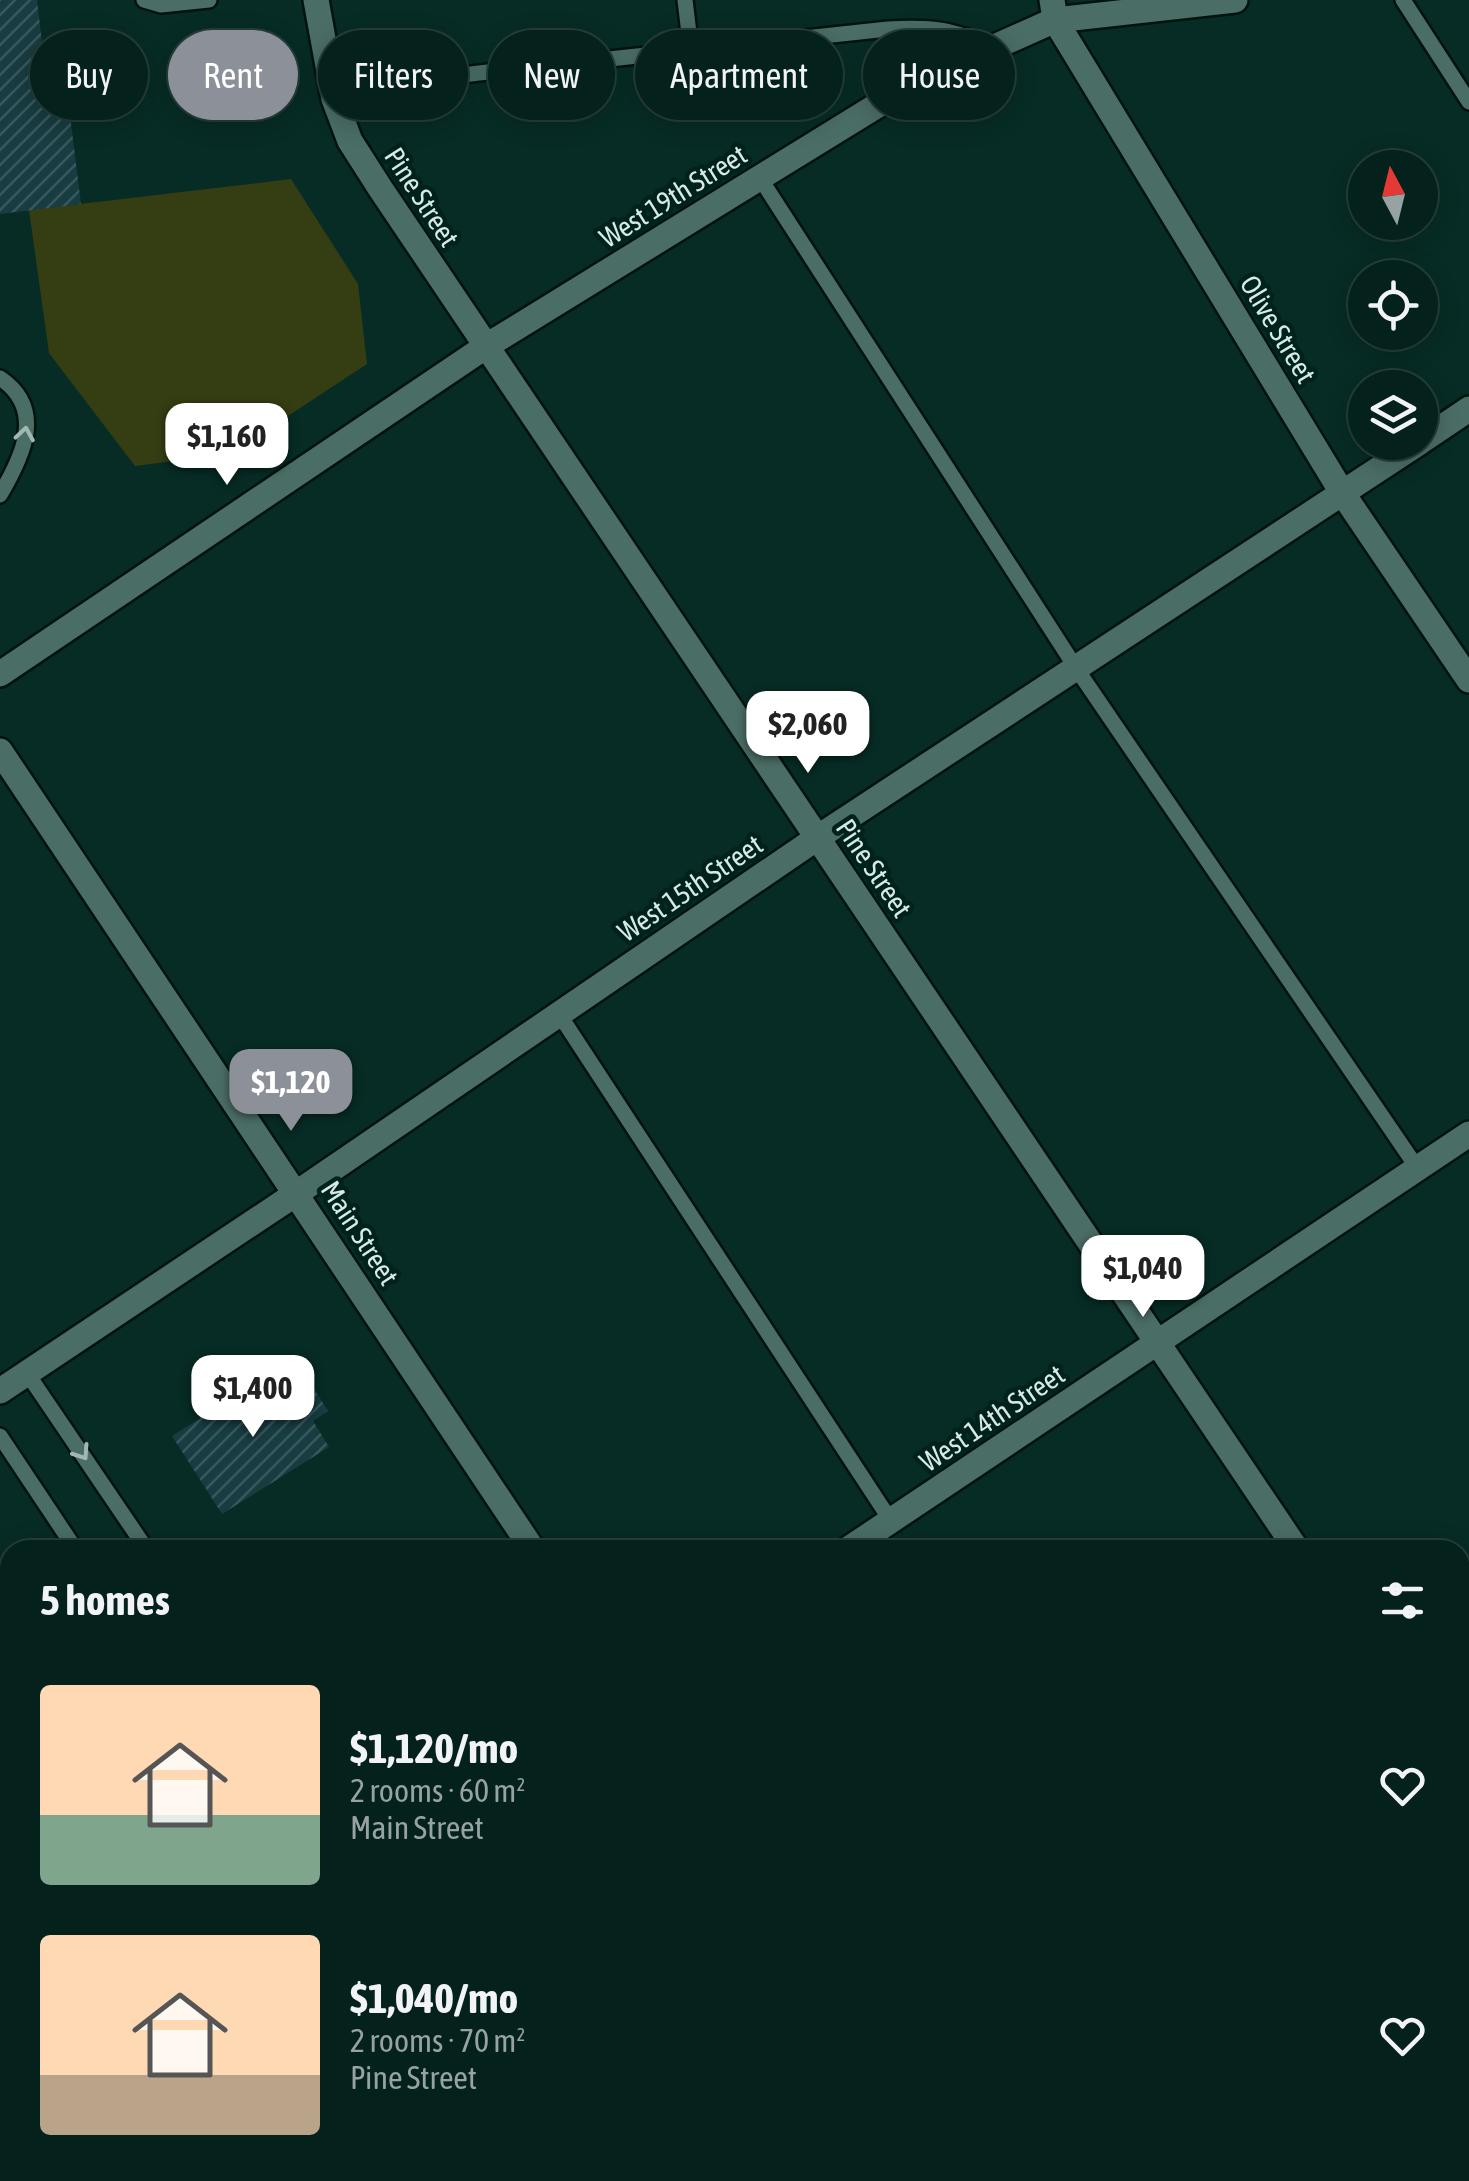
<!DOCTYPE html>
<meta charset="utf-8">
<style>
body{margin:0;font-family:"Asap Condensed",sans-serif;background:#132e29;color:#f1f3f6;height:100vh;display:flex;flex-direction:column;font-size:38px;white-space:nowrap}
*{box-sizing:border-box;margin:0}
p{font-size:32px;color:#97a3a3}
.icon{flex:none;width:55px;height:55px;fill:none;stroke:currentColor;stroke-width:2;stroke-linecap:round;stroke-linejoin:round}
.map{position:relative;flex:1;overflow:hidden}
.side{position:absolute;left:0px;top:1540px;width:1470px;height:642px;display:flex;flex-direction:column;background:#05211c;border-radius:30px 30px 0 0;box-shadow:0 5px 25px #0003,0 0 0 2px #263e3b}
.side>*{flex:none}
.hud{position:absolute;left:30px;top:30px;width:1410px;height:90px;display:flex;gap:20px}
.needle{width:65px;rotate:353deg}
.buttons{position:absolute;left:1348px;top:150px;display:grid;gap:20px}
.buttons a{display:grid;place-items:center;width:90px;height:90px;border-radius:50%;background:#05211c;box-shadow:0 5px 25px #0003,0 0 0 2px #263e3b;font-size:50px}
.price{position:absolute;translate:-50% -85px;padding:0 22px;border-radius:20px;background:#fff;color:#222;font-size:32px;line-height:65px;filter:drop-shadow(0 2px 5px #0008)}
.price::after{content:'';position:absolute;left:50%;top:60px;width:30px;height:22px;margin-left:-15px;background:inherit;clip-path:polygon(0 0,100% 0,50% 100%)}
.price.on{background:#8c9099;color:#fff}
ul{padding:0;list-style:none}
li{display:flex;align-items:center;gap:30px;height:250px;padding:0 40px}
li span{display:grid;place-items:center;flex:none;width:280px;height:200px;border-radius:10px;color:#555}
li>.icon{margin-inline-start:auto}
span .icon{width:120px;height:120px;fill:#fffc;stroke-width:1}
li b{font-size:42px}
h2{display:flex;justify-content:space-between;align-items:center;height:120px;padding:0 40px;font-size:42px}
.pill{padding:0 35px;border-radius:45px;background:#05211c;box-shadow:0 5px 25px #0003,0 0 0 2px #263e3b;font-size:35px;line-height:90px}
.pill.on{background:#8c9099;color:#fff}
.map>svg:first-child{display:block}
.green{fill:#353e12}
.cemetery{fill:url(#cemetery-stones)}
.building{fill:url(#building-hatch)}
.lines{fill:none;stroke-linecap:round;stroke-linejoin:round}
.service-casing{stroke:#00130e;stroke-width:20}
.minor-casing{stroke:#00130e;stroke-width:30}
.tertiary-casing{stroke:#00130e;stroke-width:30}
.primary-casing{stroke:#00130e;stroke-width:30}
.service{stroke:#4a6d65;stroke-width:15}
.minor{stroke:#4a6d65;stroke-width:25}
.tertiary{stroke:#4a6d65;stroke-width:25}
.primary{stroke:#50a46d;stroke-width:25}
.oneway{stroke:#9fb8b2}
.labels{text-anchor:middle;dominant-baseline:central;stroke-width:9;stroke-linejoin:round;paint-order:stroke}
.street-label{font-size:28px;fill:#d7eae5;stroke:#00221c}
</style>
<div class="map">
<svg width="1469" height="2181" viewBox="0 0 1469 2181">
<defs>
<pattern id="cemetery-stones" width="16" height="16" patternUnits="userSpaceOnUse" patternTransform="scale(2.5)"><rect width="16" height="16" fill="#353e12"/><path d="M2 7V4a2 2 0 0 1 4 0v3zM10 15v-3a2 2 0 0 1 4 0v3z" fill="#525a34"/></pattern>
<pattern id="building-hatch" width="6" height="6" patternUnits="userSpaceOnUse" patternTransform="scale(2.5)"><rect width="6" height="6" fill="#173c41"/><path d="M-1 1l2-2M0 6l6-6M5 7l2-2" fill="none" stroke="#38585c"/></pattern>
</defs>
<rect width="100%" height="100%" fill="#072c25"/>
<!-- green -->
<path class="green" d="M 291,179 L 358,284 L 367,364 L 230,454 L 135,466 L 49,353 L 29,210 Z"/>
<!-- cemetery -->
<path class="cemetery" d="M 10,2145 L 10,2172 L 110,2173 L 116,2181 L 0,2181 L 0,2151 Z"/>
<!-- building -->
<path class="building" d="M 0,0 L 37,0 L 44,59 L 30,62 L 35,95 L 67,91 L 81,204 L 0,214 Z
M 275,1371 L 291,1396 L 311,1384 L 328,1411 L 313,1421 L 329,1447 L 222,1514 L 172,1436 Z
M 284,2172 L 313,2172 L 301,2181 L 290,2181 Z
M 448,2172 L 565,2172 L 571,2181 L 436,2181 Z
M 1082,2172 L 1234,2172 L 1222,2181 L 1069,2181 Z"/>
<g class="lines">
<defs>
<path id="service" d="M 144,0 L 161,5 L 209,0
M 685,0 L 691,50
M 1403,0 L 1469,102
M 334,99 L 376,86 L 479,73 L 888,29 C 934,26 952,30 994,47
M 760,178 L 1076,668 L 1418,1169
M 0,378 C 46,409 23,456 0,495
M 559,1014 L 891,1521
M 27,1373 L 147,1550
M 0,1436 L 76,1550
M 0,1649 L 10,1664
M 582,2172 L 587,2181"/>
<path id="minor" d="M 316,0 L 334,99 L 350,141 L 380,188 L 1297,1550
M 1052,0 L 1055,20 L 1343,494 L 1469,680
M 1420,442 L 1469,409
M 0,674 L 485,347 L 912,84 L 1055,20 L 1235,0
M 0,751 L 533,1550
M 0,1391 L 297,1193 L 817,838 L 1420,442
M 1460,1797 L 1469,1811
M 1460,1860 L 1469,1854
M 953,2172 L 958,2181
M 991,2181 L 1003,2172"/>
<path id="tertiary" d="M 847,1550 L 1469,1134
M 0,2097 L 10,2090"/>
<path id="primary" d="M 0,1901 L 10,1915
M 182,2172 L 188,2181"/>
</defs>
<!-- service casing -->
<use href="#service" class="service-casing"/>
<!-- minor casing -->
<use href="#minor" class="minor-casing"/>
<!-- tertiary casing -->
<use href="#tertiary" class="tertiary-casing"/>
<!-- primary casing -->
<use href="#primary" class="primary-casing"/>
<!-- service -->
<use href="#service" class="service"/>
<!-- minor -->
<use href="#minor" class="minor"/>
<!-- tertiary -->
<use href="#tertiary" class="tertiary"/>
<!-- primary -->
<use href="#primary" class="primary"/>
</g>
<!-- one-way arrows -->
<defs><path id="oneway-chevron" d="M-2-3.5L2.5 0L-2 3.5" fill="none" stroke-width="1.6" stroke-linecap="round" stroke-linejoin="round" transform="scale(2.5)"/></defs>
<g class="oneway">
<use href="#oneway-chevron" transform="translate(25 434) rotate(-81)"/>
<use href="#oneway-chevron" transform="translate(82 1453) rotate(56)"/>
</g>
<g class="labels">
<!-- street labels -->
<g class="street-label">
<text transform="translate(673 196) rotate(-32)">West 19th Street</text>
<text transform="translate(422 197) rotate(57)">Pine Street</text>
<text transform="translate(1278 329) rotate(59)">Olive Street</text>
<text transform="translate(874 868) rotate(56)">Pine Street</text>
<text transform="translate(690 888) rotate(-34)">West 15th Street</text>
<text transform="translate(360 1233) rotate(57)">Main Street</text>
<text transform="translate(992 1418) rotate(-34)">West 14th Street</text>
</g>
</g>
</svg>
<div class="buttons">
<a><svg class="needle" viewBox="-14 -14 28 28"><path d="M0-13l5 13h-10z" fill="#e53935"/><path d="M0 13l5-13h-10z" fill="#97a3a3"/></svg></a>
<a><svg class="icon" aria-label="locate" viewBox="0 0 24 24"><circle cx="12" cy="12" r="6"/><path d="M12 2v4M12 18v4M2 12h4M18 12h4"/></svg></a>
<a><svg class="icon" aria-label="layers" viewBox="0 0 24 24"><path d="M12 4l9 5-9 5-9-5zM3 14l9 5 9-5"/></svg></a>
</div>
<b class="price" style="left:227px;top:488px">$1,160</b>
<b class="price" style="left:808px;top:776px">$2,060</b>
<b class="price on" style="left:291px;top:1134px">$1,120</b>
<b class="price" style="left:1143px;top:1320px">$1,040</b>
<b class="price" style="left:253px;top:1440px">$1,400</b>
<div class="hud">
<a class="pill">Buy</a>
<a class="pill on">Rent</a>
<a class="pill">Filters</a>
<a class="pill">New</a>
<a class="pill">Apartment</a>
<a class="pill">House</a>
</div>
<section class="side">
<h2>5 homes<svg class="icon" aria-label="filters" viewBox="0 0 24 24"><path d="M4 7h16M4 17h16"/><circle cx="9" cy="7" r="2"/><circle cx="15" cy="17" r="2"/></svg></h2>
<ul>
<li><span style="background:linear-gradient(#ffd9b3 65%,#7fa58c 0)"><svg class="icon" aria-label="home" viewBox="0 0 24 24"><path d="M3 11l9-7 9 7M6 9v11h12V9"/></svg></span><div><b>$1,120/mo</b><p>2 rooms · 60 m²</p><p>Main Street</p></div><svg class="icon" aria-label="heart" viewBox="0 0 24 24"><path d="M12 20l-8-8c-3-5 5-10 8-4 3-6 11-1 8 4z"/></svg></li>
<li><span style="background:linear-gradient(#ffd9b3 70%,#b9a48a 0)"><svg class="icon" aria-label="home" viewBox="0 0 24 24"><path d="M3 11l9-7 9 7M6 9v11h12V9"/></svg></span><div><b>$1,040/mo</b><p>2 rooms · 70 m²</p><p>Pine Street</p></div><svg class="icon" aria-label="heart" viewBox="0 0 24 24"><path d="M12 20l-8-8c-3-5 5-10 8-4 3-6 11-1 8 4z"/></svg></li>
</ul>
</section>
</div>
